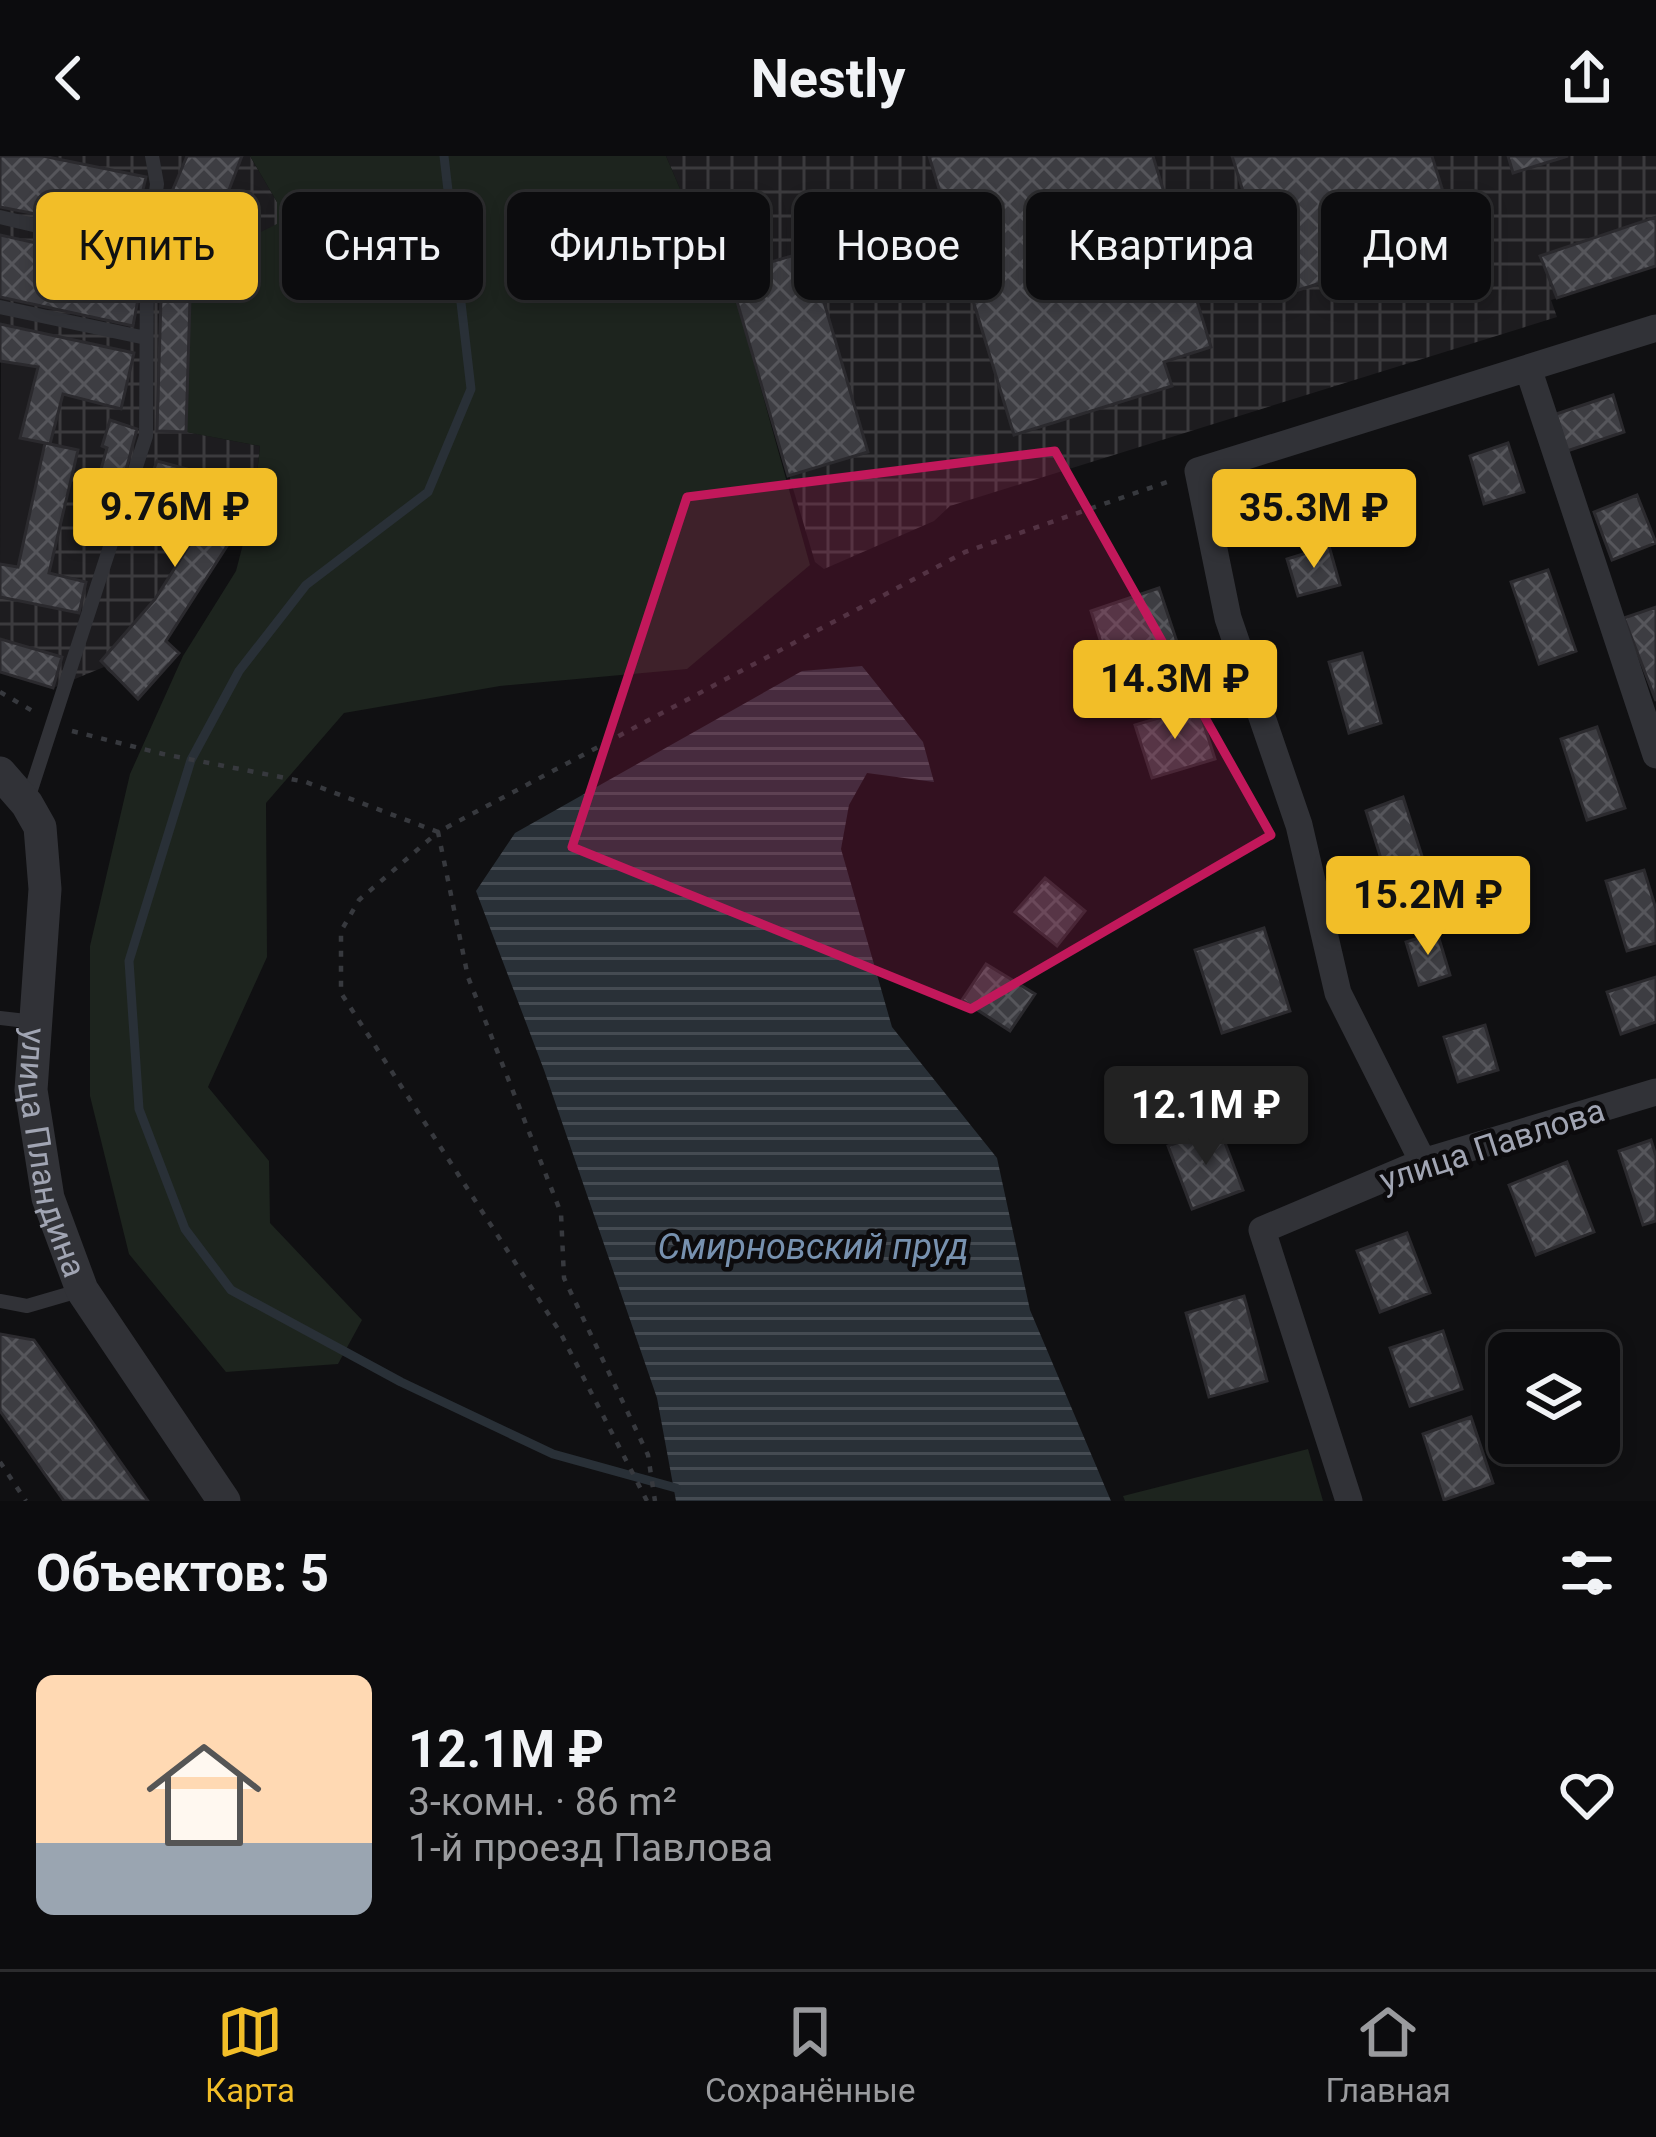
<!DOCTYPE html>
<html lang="ru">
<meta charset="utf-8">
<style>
body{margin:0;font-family:Roboto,sans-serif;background:#151517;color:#f1f3f6;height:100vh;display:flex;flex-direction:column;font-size:45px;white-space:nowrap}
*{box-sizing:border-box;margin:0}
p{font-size:39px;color:#9a9b9e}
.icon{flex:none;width:66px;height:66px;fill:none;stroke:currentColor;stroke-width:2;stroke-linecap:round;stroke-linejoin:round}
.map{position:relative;height:1345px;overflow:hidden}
.panel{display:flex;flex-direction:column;background:#0c0c0e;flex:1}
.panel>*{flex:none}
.banner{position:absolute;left:36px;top:36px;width:1584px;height:108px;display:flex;gap:24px}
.tools{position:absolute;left:1488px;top:1176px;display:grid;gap:24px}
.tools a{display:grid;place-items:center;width:132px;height:132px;border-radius:18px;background:#0c0c0e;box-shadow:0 6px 18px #0003,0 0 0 3px #2c2c2e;font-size:60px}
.price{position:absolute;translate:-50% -102px;padding:0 27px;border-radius:12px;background:#f2be28;color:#111;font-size:39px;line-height:78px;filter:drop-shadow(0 3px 6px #0008)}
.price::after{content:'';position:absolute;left:50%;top:72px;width:36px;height:27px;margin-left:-18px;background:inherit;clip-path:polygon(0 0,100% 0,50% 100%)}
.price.active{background:#222;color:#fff}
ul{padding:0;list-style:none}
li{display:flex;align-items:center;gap:36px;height:300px;padding:0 36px}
li span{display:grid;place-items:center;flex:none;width:336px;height:240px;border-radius:18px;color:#555}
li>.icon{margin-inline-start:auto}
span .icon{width:144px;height:144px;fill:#fffc;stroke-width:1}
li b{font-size:51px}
h2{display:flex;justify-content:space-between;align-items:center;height:144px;padding:0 36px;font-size:51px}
.chip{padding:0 42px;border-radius:18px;background:#0c0c0e;box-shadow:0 6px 18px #0003,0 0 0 3px #2c2c2e;font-size:42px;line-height:108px}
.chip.active{background:#f2be28;color:#111}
header{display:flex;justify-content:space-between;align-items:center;height:156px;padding:0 36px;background:#0c0c0e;font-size:54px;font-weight:700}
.tab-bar{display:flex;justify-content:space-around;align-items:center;height:168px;border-top:3px solid #2c2c2e;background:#0c0c0e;font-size:33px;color:#9a9b9e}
.tab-bar a{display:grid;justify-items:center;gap:6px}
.tab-bar .active{color:#f2be28}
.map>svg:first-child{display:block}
.built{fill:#1d1c1f}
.industrial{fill:url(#industrial-grid)}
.grass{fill:#1d241e}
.water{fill:url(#water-rules)}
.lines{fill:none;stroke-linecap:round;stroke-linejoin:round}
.stream{stroke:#293037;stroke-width:9}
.building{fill:url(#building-cross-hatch);stroke:#2b2a2e;stroke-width:3}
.path{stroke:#37393e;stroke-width:4.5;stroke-dasharray:6 9;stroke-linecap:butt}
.service{stroke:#313237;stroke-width:14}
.minor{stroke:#313237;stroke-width:27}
.tertiary{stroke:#313237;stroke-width:33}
.marked{fill:#c2185b;fill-opacity:0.2;stroke:#c2185b;stroke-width:9;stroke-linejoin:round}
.labels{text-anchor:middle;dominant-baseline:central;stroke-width:9;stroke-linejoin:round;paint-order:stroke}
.street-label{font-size:33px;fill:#a1a5b3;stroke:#0c0b0d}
.water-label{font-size:36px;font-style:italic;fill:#7791af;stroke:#0c0b0d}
</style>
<header><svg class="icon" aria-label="back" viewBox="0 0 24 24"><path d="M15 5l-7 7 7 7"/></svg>Nestly<svg class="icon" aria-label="share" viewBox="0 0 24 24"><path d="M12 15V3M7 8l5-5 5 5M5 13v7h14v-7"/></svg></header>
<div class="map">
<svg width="1656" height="1345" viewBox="0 0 1656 1345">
<defs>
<pattern id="industrial-grid" width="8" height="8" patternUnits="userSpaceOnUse" patternTransform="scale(3)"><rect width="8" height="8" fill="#1d1c1f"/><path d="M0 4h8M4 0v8" fill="none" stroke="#3b3a3d"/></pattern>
<pattern id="water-rules" width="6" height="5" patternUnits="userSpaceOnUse" patternTransform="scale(3)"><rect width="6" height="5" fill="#293037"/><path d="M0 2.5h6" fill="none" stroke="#454b52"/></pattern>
<pattern id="building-cross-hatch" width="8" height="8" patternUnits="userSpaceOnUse" patternTransform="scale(3)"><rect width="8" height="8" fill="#3d3d42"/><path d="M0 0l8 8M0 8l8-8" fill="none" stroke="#56565b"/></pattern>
</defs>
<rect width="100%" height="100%" fill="#101012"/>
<!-- built -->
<path class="built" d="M 1,202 L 38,211 L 20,281 L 45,287 L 18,411 L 0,408 Z"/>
<!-- industrial -->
<path class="industrial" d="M 0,0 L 250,0 L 277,46 L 277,68 L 187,276 L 260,290 L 254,346 L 166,485 L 179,497 L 138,543 L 104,511 L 53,532 L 0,516 L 0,408 L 18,410 L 45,288 L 20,282 L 37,212 L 0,205 Z
M 666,0 L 1656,0 L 1656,110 L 1551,144 L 1557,161 L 950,350 L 934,365 L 824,413 L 815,406 L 729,118 L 689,54 Z"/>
<!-- grass -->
<path class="grass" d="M 250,0 L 666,0 L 689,54 L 729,118 L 810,409 L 687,513 L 500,530 L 344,557 L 266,647 L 267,801 L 208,931 L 269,1005 L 270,1067 L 362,1164 L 338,1208 L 226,1216 L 129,1098 L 90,940 L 90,790 L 130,618 L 183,500 L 236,415 L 254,346 L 260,290 L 186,276 L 191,110 L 277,68 L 277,46 Z
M 1308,1293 L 1323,1345 L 1125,1345 L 1123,1340 Z"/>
<!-- water -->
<path class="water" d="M 862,510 L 923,586 L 934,626 L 867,617 L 849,649 L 841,693 L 892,871 L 997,1002 L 1030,1154 L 1111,1345 L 676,1345 L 657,1242 L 544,914 L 476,735 L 515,677 L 802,515 Z"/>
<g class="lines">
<!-- stream -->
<path class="stream" d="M 444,0 L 471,233 L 428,336 L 306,429 L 239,515 L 191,604 L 129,805 L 139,953 L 185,1073 L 231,1134 L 401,1226 L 553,1298 L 676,1332"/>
</g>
<!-- building -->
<path class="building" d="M 0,0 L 43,0 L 146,21 L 133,77 L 0,51 Z
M 187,0 L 242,0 L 222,52 L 201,43 L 188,79 L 159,66 Z
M 929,0 L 1153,0 L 1211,191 L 1164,206 L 1172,230 L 1014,279 Z
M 1232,0 L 1432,0 L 1458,84 L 1276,141 Z
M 1508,0 L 1568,0 L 1513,17 Z
M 1656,61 L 1656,110 L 1557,142 L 1540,100 Z
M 0,79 L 144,111 L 133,170 L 0,141 Z
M 809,95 L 868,296 L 788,320 L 729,118 Z
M 162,109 L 191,110 L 186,276 L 157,275 Z
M 0,168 L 134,197 L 121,253 L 63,238 L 50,288 L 20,282 L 38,211 L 0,205 Z
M 1613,239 L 1624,276 L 1567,295 L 1556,258 Z
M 110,264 L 137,273 L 116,351 L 92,345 L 107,292 L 102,290 Z
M 45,287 L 78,294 L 49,417 L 86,426 L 79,457 L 0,441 L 0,408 L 18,411 Z
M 1508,287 L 1524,336 L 1484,348 L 1470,300 Z
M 157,305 L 205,318 L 254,348 L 166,485 L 179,497 L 138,543 L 101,505 L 155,443 L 208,360 L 172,340 L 155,382 L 136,376 L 145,352 L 140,350 Z
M 1637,339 L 1656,387 L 1612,404 L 1594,356 Z
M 1329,390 L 1340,429 L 1298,440 L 1287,403 Z
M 1548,414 L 1576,495 L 1539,508 L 1511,426 Z
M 1159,432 L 1180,495 L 1111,518 L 1091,455 Z
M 1656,451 L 1656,545 L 1624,462 Z
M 0,483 L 62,501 L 53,532 L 0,516 Z
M 1362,497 L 1381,567 L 1349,577 L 1329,506 Z
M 1198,550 L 1215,603 L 1152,622 L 1135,569 Z
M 1597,571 L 1625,652 L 1587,664 L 1561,583 Z
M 1403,641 L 1429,722 L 1392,738 L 1366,655 Z
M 1644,714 L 1656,753 L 1656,787 L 1627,795 L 1606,725 Z
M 1045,722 L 1085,755 L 1057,790 L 1015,756 Z
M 1264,772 L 1290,855 L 1222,877 L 1195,794 Z
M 1437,776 L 1450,819 L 1419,829 L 1406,786 Z
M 986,808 L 1035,838 L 1010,875 L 962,844 Z
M 1656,821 L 1656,866 L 1621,878 L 1607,836 Z
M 1485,869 L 1498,914 L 1458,926 L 1444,881 Z
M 1219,971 L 1243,1034 L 1192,1053 L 1168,990 Z
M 1651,984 L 1656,1000 L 1656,1065 L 1643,1069 L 1619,995 Z
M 1567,1006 L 1594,1076 L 1536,1099 L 1509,1029 Z
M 1407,1077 L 1430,1137 L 1380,1156 L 1357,1095 Z
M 1244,1140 L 1267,1225 L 1209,1241 L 1186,1157 Z
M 1443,1175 L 1462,1233 L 1410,1250 L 1390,1192 Z
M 0,1178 L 34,1184 L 148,1345 L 64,1345 L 0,1255 Z
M 1471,1261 L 1493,1327 L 1444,1344 L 1423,1278 Z"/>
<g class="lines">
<!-- path -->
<path class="path" d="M 0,536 L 36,557
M 72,575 L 163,598 L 306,626 L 438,676 L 965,396 L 1170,325
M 0,1306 L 26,1345
M 647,1345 L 560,1176 L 341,837 L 341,775 L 359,744 L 438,676 L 468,821 L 561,1057 L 564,1122 L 648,1299 L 655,1345"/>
<!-- service -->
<path class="service" d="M 0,61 L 148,96
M 0,151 L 146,182
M 28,643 L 146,280 L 147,105 L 157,28 L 152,0
M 0,862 L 35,866
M 0,1145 L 27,1150 L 82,1134"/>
<!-- minor -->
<path class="minor" d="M 1528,212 L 1656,599
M 1423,1006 L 1338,837 L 1299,669 L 1228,462 L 1198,315 L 1656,172
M 1349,1345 L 1262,1074 L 1423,1006 L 1656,936"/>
<!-- tertiary -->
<path class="tertiary" id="s1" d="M 0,617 L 27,648 L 40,671 L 45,733 L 31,934 L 48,1042 L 82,1134 L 224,1345"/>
</g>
<!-- marked area -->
<path class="marked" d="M 1055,295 L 1271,679 L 971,853 L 572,691 L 687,341 Z"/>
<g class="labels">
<!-- street labels -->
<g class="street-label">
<text transform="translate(1492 989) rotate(-18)">улица Павлова</text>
<text stroke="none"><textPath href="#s1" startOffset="396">улица Пландина</textPath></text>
</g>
<!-- water labels -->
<g class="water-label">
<text x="813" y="1091">Смирновский пруд</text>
</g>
</g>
</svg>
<div class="tools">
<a><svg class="icon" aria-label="layers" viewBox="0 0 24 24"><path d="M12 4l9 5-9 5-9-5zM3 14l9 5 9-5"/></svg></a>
</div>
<b class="price" style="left:175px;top:414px">9.76M ₽</b>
<b class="price" style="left:1314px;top:415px">35.3M ₽</b>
<b class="price" style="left:1175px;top:586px">14.3M ₽</b>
<b class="price" style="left:1428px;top:802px">15.2M ₽</b>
<b class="price active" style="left:1206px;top:1012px">12.1M ₽</b>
<div class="banner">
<a class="chip active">Купить</a>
<a class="chip">Снять</a>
<a class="chip">Фильтры</a>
<a class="chip">Новое</a>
<a class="chip">Квартира</a>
<a class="chip">Дом</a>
</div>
</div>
<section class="panel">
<h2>Объектов: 5<svg class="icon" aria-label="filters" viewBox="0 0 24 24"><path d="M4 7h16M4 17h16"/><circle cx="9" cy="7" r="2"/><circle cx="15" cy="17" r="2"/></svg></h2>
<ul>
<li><span style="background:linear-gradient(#ffd9b3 70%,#9aa5b1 0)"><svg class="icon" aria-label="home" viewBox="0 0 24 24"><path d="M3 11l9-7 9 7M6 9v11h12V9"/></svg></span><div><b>12.1M ₽</b><p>3-комн. · 86 m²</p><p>1-й проезд Павлова</p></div><svg class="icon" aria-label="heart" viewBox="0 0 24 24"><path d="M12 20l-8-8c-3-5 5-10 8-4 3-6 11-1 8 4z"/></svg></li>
</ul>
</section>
<nav class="tab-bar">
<a class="active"><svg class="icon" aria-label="map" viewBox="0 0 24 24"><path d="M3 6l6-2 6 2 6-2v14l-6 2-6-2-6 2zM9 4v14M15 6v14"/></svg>Карта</a>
<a><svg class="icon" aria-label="saved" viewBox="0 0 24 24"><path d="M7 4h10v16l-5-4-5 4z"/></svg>Сохранённые</a>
<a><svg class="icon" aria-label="home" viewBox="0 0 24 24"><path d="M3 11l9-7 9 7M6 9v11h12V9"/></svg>Главная</a>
</nav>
